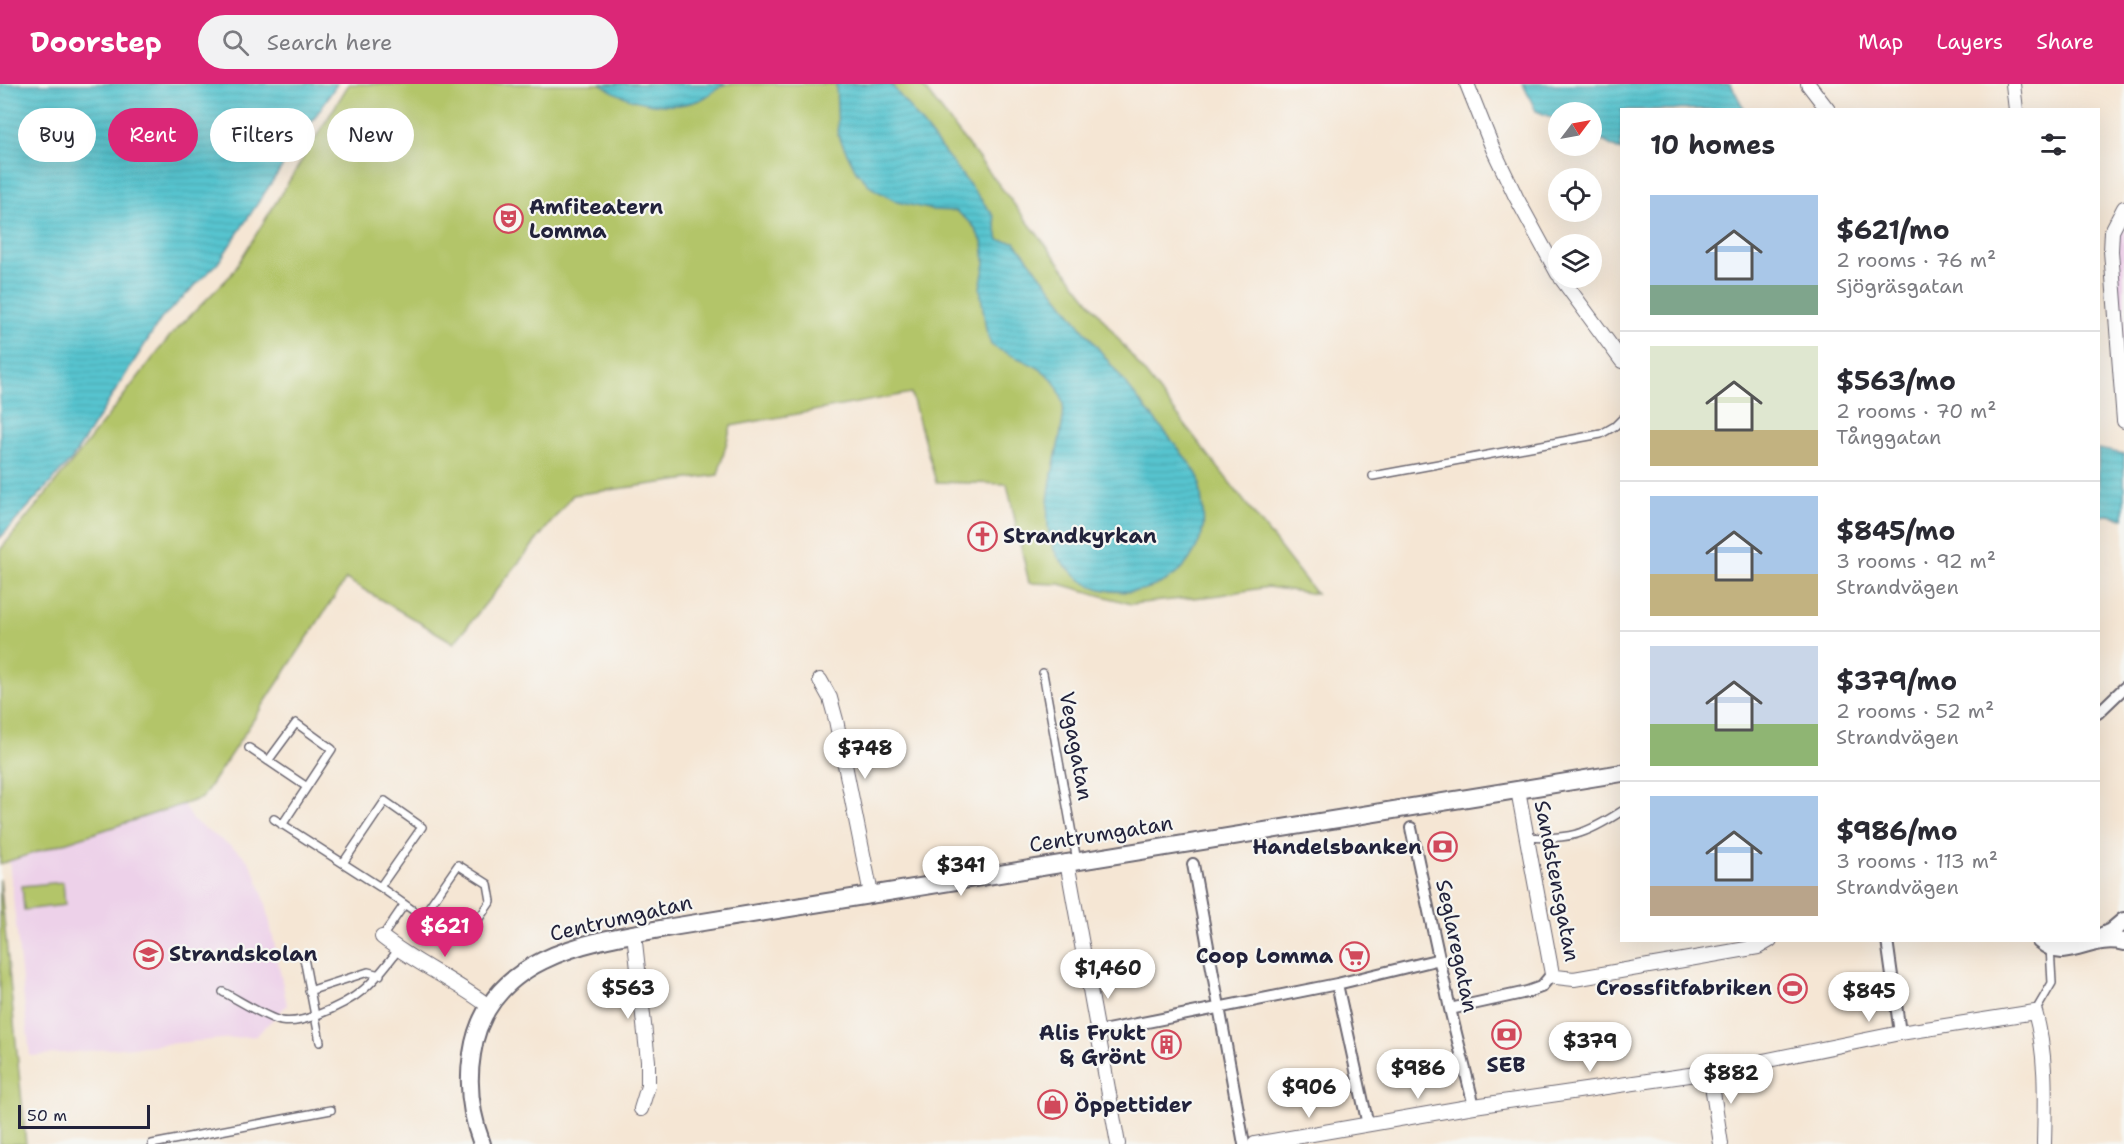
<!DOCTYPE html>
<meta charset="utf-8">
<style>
body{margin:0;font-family:"Shantell Sans",sans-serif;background:#f2f2f3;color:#2b2b33;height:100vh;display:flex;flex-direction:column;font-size:22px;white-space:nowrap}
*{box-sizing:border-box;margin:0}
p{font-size:20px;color:#7c7c81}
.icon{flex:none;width:33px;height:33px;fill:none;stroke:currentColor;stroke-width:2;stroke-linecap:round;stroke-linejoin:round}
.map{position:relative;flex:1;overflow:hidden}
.side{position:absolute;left:1620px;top:24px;width:480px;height:834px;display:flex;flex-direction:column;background:#fff;border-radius:0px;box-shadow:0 6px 24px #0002}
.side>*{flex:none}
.banner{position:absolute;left:18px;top:24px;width:570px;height:54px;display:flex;gap:12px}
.needle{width:39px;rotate:58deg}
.controls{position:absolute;left:1548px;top:18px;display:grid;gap:12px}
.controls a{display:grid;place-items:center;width:54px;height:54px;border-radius:50%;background:#fff;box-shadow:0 6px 24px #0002;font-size:30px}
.scale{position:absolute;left:18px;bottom:15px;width:132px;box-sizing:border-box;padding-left:6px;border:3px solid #22223b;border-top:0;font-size:16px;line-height:21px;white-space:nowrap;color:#22223b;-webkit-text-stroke:4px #f6f6f2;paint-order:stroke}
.price{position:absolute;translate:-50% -51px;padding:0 14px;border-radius:21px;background:#fff;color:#222;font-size:20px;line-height:39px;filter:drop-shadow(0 2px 3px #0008)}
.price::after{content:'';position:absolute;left:50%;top:36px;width:18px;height:14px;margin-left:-9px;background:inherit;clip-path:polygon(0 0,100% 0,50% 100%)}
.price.active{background:#db2777;color:#fff}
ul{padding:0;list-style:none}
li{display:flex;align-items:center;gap:18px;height:150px;padding:0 30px}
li+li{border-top:2px solid #e1e1e2}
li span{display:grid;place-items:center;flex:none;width:168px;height:120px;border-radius:0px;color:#555}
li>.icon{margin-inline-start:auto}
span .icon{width:72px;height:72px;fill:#fffc;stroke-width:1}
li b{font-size:26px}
h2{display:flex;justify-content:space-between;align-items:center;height:72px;padding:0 30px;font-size:26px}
.chip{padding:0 21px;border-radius:27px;background:#fff;box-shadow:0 6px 24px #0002;font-size:21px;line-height:54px}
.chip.active{background:#db2777;color:#fff}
header{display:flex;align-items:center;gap:36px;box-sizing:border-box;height:84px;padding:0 30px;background:#db2777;color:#fff}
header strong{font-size:28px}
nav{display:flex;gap:33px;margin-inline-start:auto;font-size:21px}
.search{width:420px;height:54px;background:#f2f2f3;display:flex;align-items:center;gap:15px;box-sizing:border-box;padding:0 21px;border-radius:33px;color:#7c7c81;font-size:22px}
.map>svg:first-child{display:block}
.built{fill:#edd1e9}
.green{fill:#b3c569;stroke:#6a7452;stroke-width:1.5}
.water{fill:url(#water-rules);stroke:#3c7385;stroke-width:1.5}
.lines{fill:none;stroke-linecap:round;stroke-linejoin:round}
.service-casing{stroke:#6c6771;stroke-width:10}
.pedestrian-casing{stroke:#6c6771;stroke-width:14}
.minor-casing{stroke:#6c6771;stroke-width:16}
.tertiary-casing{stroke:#6c6771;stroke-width:20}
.service{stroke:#fff;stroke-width:7}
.pedestrian{stroke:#fff;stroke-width:10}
.minor{stroke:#fff;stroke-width:14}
.tertiary{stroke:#fff;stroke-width:16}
.labels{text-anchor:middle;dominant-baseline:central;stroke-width:4.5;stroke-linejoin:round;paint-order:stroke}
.poi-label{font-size:21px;font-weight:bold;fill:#22223b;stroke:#f6f6f2;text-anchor:start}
.street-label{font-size:21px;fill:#22223b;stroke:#f6f6f2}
</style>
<header>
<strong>Doorstep</strong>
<div class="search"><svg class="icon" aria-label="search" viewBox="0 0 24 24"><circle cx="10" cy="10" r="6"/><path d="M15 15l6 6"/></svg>Search here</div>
<nav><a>Map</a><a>Layers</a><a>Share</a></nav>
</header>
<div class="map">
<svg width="2124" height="1060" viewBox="0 0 2124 1060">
<defs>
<pattern id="water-rules" width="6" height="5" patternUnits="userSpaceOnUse" patternTransform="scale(1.5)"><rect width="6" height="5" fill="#57c4cf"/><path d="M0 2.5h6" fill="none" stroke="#4ba8b3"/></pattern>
</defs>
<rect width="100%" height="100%" fill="#f6f6f2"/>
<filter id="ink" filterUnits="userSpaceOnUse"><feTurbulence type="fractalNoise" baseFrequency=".0167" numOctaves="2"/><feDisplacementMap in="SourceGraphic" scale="12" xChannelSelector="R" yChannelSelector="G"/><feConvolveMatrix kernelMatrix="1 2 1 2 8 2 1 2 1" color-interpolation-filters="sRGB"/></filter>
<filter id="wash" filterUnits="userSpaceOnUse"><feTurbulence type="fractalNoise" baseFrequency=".008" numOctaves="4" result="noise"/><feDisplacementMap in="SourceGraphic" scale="24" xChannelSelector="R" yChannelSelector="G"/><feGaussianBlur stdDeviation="1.35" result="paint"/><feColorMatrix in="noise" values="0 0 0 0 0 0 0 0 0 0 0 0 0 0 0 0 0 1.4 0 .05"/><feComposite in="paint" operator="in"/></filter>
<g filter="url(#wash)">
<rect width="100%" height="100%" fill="#f5e6d4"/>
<!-- built -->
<path class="built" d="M 2124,124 L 2124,337 L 2111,167 Z
M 175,706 L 192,736 L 241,769 L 249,778 L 256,791 L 266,820 L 287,921 L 256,952 L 30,972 L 7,757 Z"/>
<!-- green -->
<path class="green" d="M 349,0 L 921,0 L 1316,510 L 1268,503 L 1213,512 L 1131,520 L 1060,500 L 1029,499 L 1007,400 L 936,398 L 911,309 L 731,342 L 718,391 L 573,411 L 454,559 L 346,495 L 202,714 L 0,780 L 0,466 L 77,372 L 170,252 L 231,191 Z
M 0,795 L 26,1060 L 0,1060 Z
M 63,798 L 65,821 L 24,826 L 22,802 Z"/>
<!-- water -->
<path class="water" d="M 0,0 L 337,0 L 218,179 L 161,235 L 72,375 L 0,454 Z
M 601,0 L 726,0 C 717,4 710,11 702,15 C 672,28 626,19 601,0 Z
M 836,0 L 891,0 L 994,132 L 999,156 L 1015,158 C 1056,211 1097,263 1138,315 C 1158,340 1180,364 1197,390 C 1200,394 1200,398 1200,403 C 1204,436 1209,446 1189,476 C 1178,493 1156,504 1136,507 C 1112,510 1086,505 1070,486 C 1066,482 1061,477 1058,473 C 1037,442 1053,386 1060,353 C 1063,334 1067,323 1058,305 C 1045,278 1013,276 991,261 L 986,246 L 980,204 L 985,179 L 983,159 L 972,140 L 956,127 L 933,126 L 897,118 L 872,104 L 856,87 L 838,51 Z
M 1523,0 L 1731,0 L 1744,25 L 1622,26 L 1621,67 L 1592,51 L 1592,28 L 1558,28 L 1558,36 L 1536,27 Z
M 2098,365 L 2124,370 L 2124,434 L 2108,431 L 2099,432 Z"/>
</g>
<g filter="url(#ink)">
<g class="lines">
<defs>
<path id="service" d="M 1373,392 L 1601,350 L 1615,342 L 1622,335
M 1043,589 L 1077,777
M 249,664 L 307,703
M 268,677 L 296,639 L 332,665 L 282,741
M 274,735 L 380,803 L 451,853 L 469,849 L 491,817 L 488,800 L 458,781 L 422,833
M 1526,753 C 1569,756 1585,751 1622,727
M 343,779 L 385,717 L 422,743 L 380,803
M 382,853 L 404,821
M 304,874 L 320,958
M 309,907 L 368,888 L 380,891
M 223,908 C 237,915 268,935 281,937 C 293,939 307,935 317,931 C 359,915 372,901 398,866
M 2035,928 L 2052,899 L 2050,863
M 152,1060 L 331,1026"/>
<path id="pedestrian" d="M 2098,629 L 2124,604
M 1411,744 L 1450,925 L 1474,1022
M 1193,780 L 1244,1060
M 1887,856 L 1900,949
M 1450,925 L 1527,908 L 1541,903 L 1552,890
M 1097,948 L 1337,900
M 1368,1041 L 1337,900 L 1440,875"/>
<path id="minor" d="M 1467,0 L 1493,65 L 1516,113 L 1558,190
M 1808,0 L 1828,26
M 2013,0 L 2016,26
M 2124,124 L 2112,147 L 2111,167 L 2124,337
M 1561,194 L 1622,277
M 820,596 L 830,614 L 836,636 L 871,810
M 1518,706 L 1552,890 L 1556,893 L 1574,895 L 1758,863 L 1770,856
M 1067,778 L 1118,1060
M 634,849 L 648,977 L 648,1002 L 641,1025
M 382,853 C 415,879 454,896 487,921
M 1710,988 L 1721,1060
M 1255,1060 L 1474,1022 L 1710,988 L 1900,949 L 2035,928 C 2047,971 2045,1016 2044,1060"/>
<path id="tertiary" d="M 2098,854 L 2111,848 L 2124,837
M 2040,856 C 2046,861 2054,866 2062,866 C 2084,864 2100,852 2124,858
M 482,1060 C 471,1031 467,1000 472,970 C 486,871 591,857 672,843 L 1622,689"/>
</defs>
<!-- service casing -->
<use href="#service" class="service-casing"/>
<!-- pedestrian casing -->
<use href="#pedestrian" class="pedestrian-casing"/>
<!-- minor casing -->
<use href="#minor" class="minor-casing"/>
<!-- tertiary casing -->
<use href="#tertiary" class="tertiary-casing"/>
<!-- service -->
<use href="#service" class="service"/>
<!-- pedestrian -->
<use href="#pedestrian" class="pedestrian"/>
<!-- minor -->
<use href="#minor" class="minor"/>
<!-- tertiary -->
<use href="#tertiary" class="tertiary"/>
</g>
</g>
<!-- icons -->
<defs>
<symbol id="theatre-ring" viewBox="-11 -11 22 22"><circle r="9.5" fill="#f6f6f2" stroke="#d1495b" stroke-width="1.5"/><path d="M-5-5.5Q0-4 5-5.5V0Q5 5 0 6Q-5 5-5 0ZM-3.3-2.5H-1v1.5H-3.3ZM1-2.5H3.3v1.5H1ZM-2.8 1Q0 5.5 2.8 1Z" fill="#d1495b"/></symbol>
<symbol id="church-ring" viewBox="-11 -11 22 22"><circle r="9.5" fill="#f6f6f2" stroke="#d1495b" stroke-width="1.5"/><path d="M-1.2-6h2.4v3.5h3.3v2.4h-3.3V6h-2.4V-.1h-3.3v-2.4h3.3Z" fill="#d1495b"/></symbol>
<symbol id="bank-ring" viewBox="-11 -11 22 22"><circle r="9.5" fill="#f6f6f2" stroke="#d1495b" stroke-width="1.5"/><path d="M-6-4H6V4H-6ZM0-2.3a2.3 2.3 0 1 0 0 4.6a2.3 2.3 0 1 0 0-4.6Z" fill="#d1495b"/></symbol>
<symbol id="school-ring" viewBox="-11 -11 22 22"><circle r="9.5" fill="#f6f6f2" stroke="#d1495b" stroke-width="1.5"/><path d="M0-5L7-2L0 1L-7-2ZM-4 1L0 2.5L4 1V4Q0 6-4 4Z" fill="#d1495b"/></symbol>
<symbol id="supermarket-ring" viewBox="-11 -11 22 22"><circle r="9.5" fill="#f6f6f2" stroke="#d1495b" stroke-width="1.5"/><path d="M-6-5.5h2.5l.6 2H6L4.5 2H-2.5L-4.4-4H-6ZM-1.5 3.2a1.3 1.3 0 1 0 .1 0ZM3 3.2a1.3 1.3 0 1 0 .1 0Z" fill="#d1495b"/></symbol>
<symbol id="stadium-ring" viewBox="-11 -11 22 22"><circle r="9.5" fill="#f6f6f2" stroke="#d1495b" stroke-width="1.5"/><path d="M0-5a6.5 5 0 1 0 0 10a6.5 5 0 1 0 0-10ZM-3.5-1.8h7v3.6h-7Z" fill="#d1495b"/></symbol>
<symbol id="building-ring" viewBox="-11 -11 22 22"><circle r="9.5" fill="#f6f6f2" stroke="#d1495b" stroke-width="1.5"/><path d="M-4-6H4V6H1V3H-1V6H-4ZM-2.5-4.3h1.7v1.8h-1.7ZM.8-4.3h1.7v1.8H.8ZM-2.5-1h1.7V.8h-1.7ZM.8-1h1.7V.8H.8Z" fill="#d1495b"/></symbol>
<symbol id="shop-ring" viewBox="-11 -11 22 22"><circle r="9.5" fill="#f6f6f2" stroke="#d1495b" stroke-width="1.5"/><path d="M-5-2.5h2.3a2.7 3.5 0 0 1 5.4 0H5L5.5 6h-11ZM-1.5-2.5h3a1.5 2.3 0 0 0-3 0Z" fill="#d1495b"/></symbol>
</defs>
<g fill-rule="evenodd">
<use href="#theatre-ring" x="492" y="118" width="33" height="33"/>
<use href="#church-ring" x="966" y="436" width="33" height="33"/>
<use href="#bank-ring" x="1426" y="746" width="33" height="33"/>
<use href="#school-ring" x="132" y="854" width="33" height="33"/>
<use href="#supermarket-ring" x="1338" y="856" width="33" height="33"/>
<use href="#stadium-ring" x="1776" y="888" width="33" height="33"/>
<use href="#bank-ring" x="1490" y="934" width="33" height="33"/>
<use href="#building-ring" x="1150" y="944" width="33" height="33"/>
<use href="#shop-ring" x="1036" y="1004" width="33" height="33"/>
</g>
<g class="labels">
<!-- poi labels -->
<g class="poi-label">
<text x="529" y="123">Amfiteatern<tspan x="529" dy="24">Lomma</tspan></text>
<text x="1003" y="452">Strandkyrkan</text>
<text x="1422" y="763" text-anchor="end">Handelsbanken</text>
<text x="169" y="870">Strandskolan</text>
<text x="1333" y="872" text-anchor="end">Coop Lomma</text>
<text x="1772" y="904" text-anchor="end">Crossfitfabriken</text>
<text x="1146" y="949" text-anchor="end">Alis Frukt<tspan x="1146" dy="24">&amp; Grönt</tspan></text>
<text x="1506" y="981" text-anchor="middle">SEB</text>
<text x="1074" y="1021">Öppettider</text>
</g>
<!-- street labels -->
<g class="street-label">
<text transform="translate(1076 662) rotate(80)">Vegagatan</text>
<text transform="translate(1101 750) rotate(-9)">Centrumgatan</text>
<text transform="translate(1557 797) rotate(79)">Sandstensgatan</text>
<text transform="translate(621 834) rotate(-13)">Centrumgatan</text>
<text transform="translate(1457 862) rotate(78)">Seglaregatan</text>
</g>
</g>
</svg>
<div class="controls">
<a><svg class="needle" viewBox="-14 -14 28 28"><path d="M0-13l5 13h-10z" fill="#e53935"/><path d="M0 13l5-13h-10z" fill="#7c7c81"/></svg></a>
<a><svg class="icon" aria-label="locate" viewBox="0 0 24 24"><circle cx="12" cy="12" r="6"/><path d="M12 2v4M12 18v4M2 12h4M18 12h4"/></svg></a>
<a><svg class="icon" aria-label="layers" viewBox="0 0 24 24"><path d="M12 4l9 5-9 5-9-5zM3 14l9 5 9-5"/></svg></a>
</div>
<div class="scale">50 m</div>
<b class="price" style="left:865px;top:696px">$748</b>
<b class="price" style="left:961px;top:813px">$341</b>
<b class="price active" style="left:445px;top:874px">$621</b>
<b class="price" style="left:1108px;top:916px">$1,460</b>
<b class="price" style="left:628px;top:936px">$563</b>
<b class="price" style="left:1869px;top:939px">$845</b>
<b class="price" style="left:1590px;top:989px">$379</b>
<b class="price" style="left:1418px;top:1016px">$986</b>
<b class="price" style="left:1731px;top:1021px">$882</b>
<b class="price" style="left:1309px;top:1035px">$906</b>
<div class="banner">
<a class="chip">Buy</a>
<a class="chip active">Rent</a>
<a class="chip">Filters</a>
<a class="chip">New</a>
</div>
<section class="side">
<h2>10 homes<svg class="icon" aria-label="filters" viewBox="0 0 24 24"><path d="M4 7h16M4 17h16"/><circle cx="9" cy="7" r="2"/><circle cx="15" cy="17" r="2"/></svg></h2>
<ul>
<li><span style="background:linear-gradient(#a9c7e8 75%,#7fa58c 0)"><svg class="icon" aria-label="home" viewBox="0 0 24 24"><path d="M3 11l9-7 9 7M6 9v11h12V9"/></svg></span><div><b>$621/mo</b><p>2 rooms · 76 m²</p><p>Sjögräsgatan</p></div></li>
<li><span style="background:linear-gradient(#dfe7d0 70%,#c2b280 0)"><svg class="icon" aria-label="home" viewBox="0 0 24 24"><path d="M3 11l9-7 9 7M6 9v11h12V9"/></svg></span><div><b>$563/mo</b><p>2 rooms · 70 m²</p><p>Tånggatan</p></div></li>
<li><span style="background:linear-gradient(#a9c7e8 65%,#c2b280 0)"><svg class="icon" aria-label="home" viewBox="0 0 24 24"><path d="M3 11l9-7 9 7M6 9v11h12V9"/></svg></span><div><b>$845/mo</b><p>3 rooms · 92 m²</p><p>Strandvägen</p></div></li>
<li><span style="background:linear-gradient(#c9d6e8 65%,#8fb573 0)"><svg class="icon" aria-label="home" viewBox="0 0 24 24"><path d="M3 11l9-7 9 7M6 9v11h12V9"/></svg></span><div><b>$379/mo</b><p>2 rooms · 52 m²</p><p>Strandvägen</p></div></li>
<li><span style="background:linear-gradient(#a9c7e8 75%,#b9a48a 0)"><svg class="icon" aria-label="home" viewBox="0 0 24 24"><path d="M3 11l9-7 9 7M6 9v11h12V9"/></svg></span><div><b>$986/mo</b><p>3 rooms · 113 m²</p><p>Strandvägen</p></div></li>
</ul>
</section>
</div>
